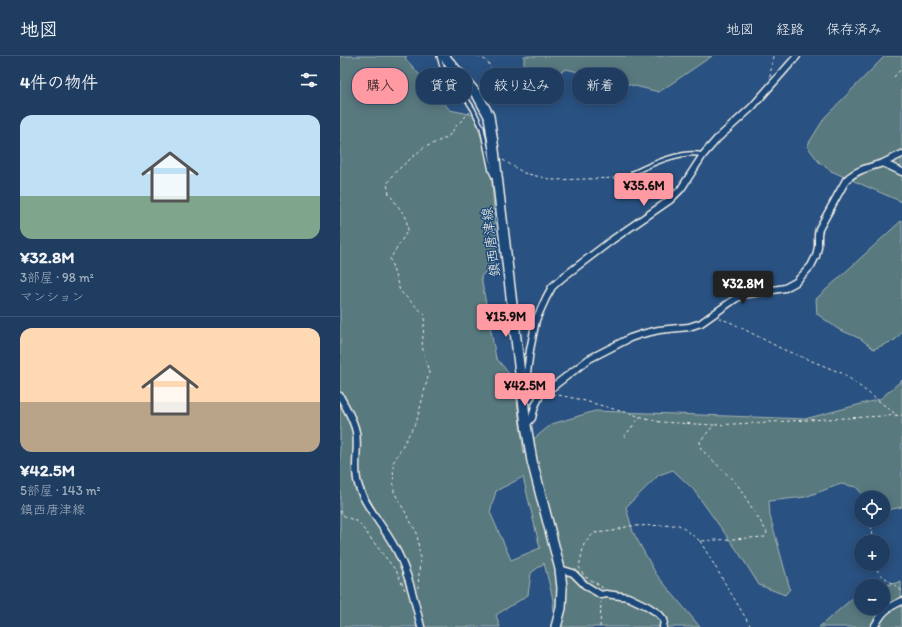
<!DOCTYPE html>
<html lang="ja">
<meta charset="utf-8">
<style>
body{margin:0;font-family:Itim,"Klee One",sans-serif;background:#274467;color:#f1f3f6;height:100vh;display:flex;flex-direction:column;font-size:15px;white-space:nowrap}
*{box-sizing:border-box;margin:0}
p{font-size:13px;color:#a1aebd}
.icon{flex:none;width:22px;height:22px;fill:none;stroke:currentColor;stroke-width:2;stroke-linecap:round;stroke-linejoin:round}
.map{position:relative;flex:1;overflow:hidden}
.details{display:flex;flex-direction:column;background:#1f3d61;width:340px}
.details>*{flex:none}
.top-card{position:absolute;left:12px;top:12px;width:380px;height:36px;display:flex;gap:8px}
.fabs{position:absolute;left:514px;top:435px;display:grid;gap:8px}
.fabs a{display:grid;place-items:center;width:36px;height:36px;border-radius:50%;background:#1f3d61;box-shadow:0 2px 10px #0003,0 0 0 1px #3c5676;font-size:20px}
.price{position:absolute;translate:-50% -34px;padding:0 9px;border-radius:4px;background:#ff9aa2;color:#111;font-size:13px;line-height:26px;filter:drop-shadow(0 1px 2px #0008)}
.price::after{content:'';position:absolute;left:50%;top:24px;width:12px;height:9px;margin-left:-6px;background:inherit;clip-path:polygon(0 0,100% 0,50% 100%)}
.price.current{background:#222;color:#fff}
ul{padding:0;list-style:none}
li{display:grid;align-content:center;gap:8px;height:212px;padding:0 20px}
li+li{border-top:1px solid #3c5676}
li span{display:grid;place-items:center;height:124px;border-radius:12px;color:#555}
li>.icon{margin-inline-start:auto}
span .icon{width:72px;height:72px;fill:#fffc;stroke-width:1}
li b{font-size:17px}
h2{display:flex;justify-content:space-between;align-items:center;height:48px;padding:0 20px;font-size:17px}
.chip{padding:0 14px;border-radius:16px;background:#1f3d61;box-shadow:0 2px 10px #0003,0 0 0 1px #3c5676;font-size:14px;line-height:36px}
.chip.current{background:#ff9aa2;color:#111}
header{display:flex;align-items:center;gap:24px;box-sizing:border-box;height:56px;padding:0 20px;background:#1f3d61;border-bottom:1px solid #3c5676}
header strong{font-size:19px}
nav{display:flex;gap:22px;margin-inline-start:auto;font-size:14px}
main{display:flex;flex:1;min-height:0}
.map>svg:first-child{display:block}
.green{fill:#59797e;stroke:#a6b5b3;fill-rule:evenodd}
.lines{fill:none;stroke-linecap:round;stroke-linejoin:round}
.service-casing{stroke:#f4f1e8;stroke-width:6}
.minor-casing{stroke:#f4f1e8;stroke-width:9}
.secondary-casing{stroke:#f4f1e8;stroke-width:12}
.path{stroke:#f4f1e8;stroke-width:1;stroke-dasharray:3 3;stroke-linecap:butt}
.service{stroke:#1f4a7a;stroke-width:3}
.minor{stroke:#1f4a7a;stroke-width:6}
.secondary{stroke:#1f4a7a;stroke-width:9}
.labels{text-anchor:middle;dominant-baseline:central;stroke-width:3;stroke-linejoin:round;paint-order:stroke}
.street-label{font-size:14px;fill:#f4f1e8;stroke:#1f4a7a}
</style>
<header>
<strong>地図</strong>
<nav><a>地図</a><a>経路</a><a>保存済み</a></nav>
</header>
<main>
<section class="details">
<h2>4件の物件<svg class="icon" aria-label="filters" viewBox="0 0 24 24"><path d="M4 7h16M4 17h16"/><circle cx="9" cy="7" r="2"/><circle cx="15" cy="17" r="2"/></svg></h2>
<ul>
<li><span style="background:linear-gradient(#bfe0f5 65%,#7fa58c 0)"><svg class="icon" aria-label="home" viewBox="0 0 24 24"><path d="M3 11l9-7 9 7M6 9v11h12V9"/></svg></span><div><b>¥32.8M</b><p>3部屋 · 98 m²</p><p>マンション</p></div></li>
<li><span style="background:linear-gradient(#ffd9b3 60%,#b9a48a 0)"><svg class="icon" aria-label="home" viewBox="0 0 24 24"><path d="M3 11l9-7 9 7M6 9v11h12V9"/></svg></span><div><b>¥42.5M</b><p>5部屋 · 143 m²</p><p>鎮西唐津線</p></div></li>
</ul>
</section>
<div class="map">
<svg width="562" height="571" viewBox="0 0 562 571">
<rect width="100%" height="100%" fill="#295181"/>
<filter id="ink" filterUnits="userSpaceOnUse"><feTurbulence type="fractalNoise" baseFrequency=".025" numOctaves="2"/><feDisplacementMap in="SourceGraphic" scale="8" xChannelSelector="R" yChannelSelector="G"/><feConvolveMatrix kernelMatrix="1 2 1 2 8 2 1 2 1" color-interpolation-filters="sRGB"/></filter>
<g filter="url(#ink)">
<!-- green -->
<path class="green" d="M 0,0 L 67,0 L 65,2 L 110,54 L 134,59 L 151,111 L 157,201 L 141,221 L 156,302 L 174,323 L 184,398 L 186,389 L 212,368 L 255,355 L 465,363 L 540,343 L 562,324 L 562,451 L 543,455 L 543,442 L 526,442 L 516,431 L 501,428 L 465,441 L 429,445 L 430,460 L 450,533 L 445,539 L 419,529 L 399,497 L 353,433 L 333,414 L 319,419 L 286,451 L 293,476 L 316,518 L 360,571 L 216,571 L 212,539 L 204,507 L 191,517 L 188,539 L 156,559 L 160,571 L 0,571 ZM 183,421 L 200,492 L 171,504 L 150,456 L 156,435 Z
M 184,0 L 372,0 L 319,36 L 226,13 L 199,29 L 184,11 Z
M 545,0 L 562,0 L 562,146 L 491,115 L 479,106 L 467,90 L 485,61 Z
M 562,164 L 562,276 L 555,284 L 534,293 L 521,283 L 498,273 L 477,258 L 476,243 Z
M 561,526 L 562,571 L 479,571 L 521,535 L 521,552 L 543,552 L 543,530 L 541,530 Z"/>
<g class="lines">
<defs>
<path id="service" d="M 99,0 L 102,11 L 122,36 L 133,53 L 142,72 L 151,115 L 154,121
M 293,117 C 311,108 343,93 363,99"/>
<path id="minor" d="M 543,107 L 562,98
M 182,319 L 185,319 L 190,328 L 199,337 L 199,342 L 195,350 L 192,362 L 186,369
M 185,319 L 187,317 L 190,294 L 196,264 L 206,242 L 212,231 L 222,222 L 272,184 L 330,144 L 341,133 L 363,99 L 377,83 L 412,51 L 457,0
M 199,337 L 206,336 L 249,303 L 290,282 L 302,278 L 319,274 L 349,271 L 361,267 L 395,243 L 403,239 L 445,232 L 456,226 L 471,210 L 476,200 L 478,191 L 478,178 L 479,173 L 506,124 C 516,114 530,111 543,107 L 562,116
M 0,340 C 6,352 14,364 16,376 C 19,393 13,411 18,428 C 23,447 43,470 53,488 C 68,513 74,543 81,571
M 220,513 L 233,517 L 245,529 L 261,539 L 266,538 L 288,541 L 307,550 L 319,558 L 324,564 L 323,571
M 534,571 C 543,556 545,553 562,545"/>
<path id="secondary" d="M 104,0 L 138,40 L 149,60 L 154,94 L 186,369 L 192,405 L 220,513 L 222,532 L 221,552 L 216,571"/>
</defs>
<!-- service casing -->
<use href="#service" class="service-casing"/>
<!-- minor casing -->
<use href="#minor" class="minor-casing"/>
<!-- secondary casing -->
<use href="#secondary" class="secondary-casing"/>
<!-- path -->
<path class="path" d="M 138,0 L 147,5 L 157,23 L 143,35
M 430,21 L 433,0
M 554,21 L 562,12
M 163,104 L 184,117 L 213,124 L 278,122 L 289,118
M 379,262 L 392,267 L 442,293 L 504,318 L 558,360
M 213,338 L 238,343 L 320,366 L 374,369 L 360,385 L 361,393 L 397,428 L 427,476 L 425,481 L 360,485 L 339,469 L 289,470 L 273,475 L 254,477 L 244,488 L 239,511 L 244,520 L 261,530 L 263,533
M 375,369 L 562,359
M 284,381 L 300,361
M 516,445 L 521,452
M 0,455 L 2,459 L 18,466 L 57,516 L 65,534
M 530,464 L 534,486
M 360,485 L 411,571
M 534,508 L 539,517 L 562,535
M 78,532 L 80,502 L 77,477 L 54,436 L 53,407 L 77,364 L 89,317 L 82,290 L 85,259 L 60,235 L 50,203 L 68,174 L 66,161 L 49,138 L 47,128 L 53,118 L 83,92 L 108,81 L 117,69 L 130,56
M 260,571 L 261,546"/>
<!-- service -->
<use href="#service" class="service"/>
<!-- minor -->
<use href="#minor" class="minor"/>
<!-- secondary -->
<use href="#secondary" class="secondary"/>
</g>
</g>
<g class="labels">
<!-- street labels -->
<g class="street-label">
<text transform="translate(151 186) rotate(-97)">鎮西唐津線</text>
</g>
</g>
</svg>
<div class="fabs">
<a><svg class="icon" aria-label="locate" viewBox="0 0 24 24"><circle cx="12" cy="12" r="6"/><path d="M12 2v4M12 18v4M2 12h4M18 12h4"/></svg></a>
<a>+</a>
<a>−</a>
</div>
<b class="price" style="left:304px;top:151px">¥35.6M</b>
<b class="price current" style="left:403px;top:249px">¥32.8M</b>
<b class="price" style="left:166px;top:282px">¥15.9M</b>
<b class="price" style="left:185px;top:351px">¥42.5M</b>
<div class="top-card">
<a class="chip current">購入</a>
<a class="chip">賃貸</a>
<a class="chip">絞り込み</a>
<a class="chip">新着</a>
</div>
</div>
</main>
